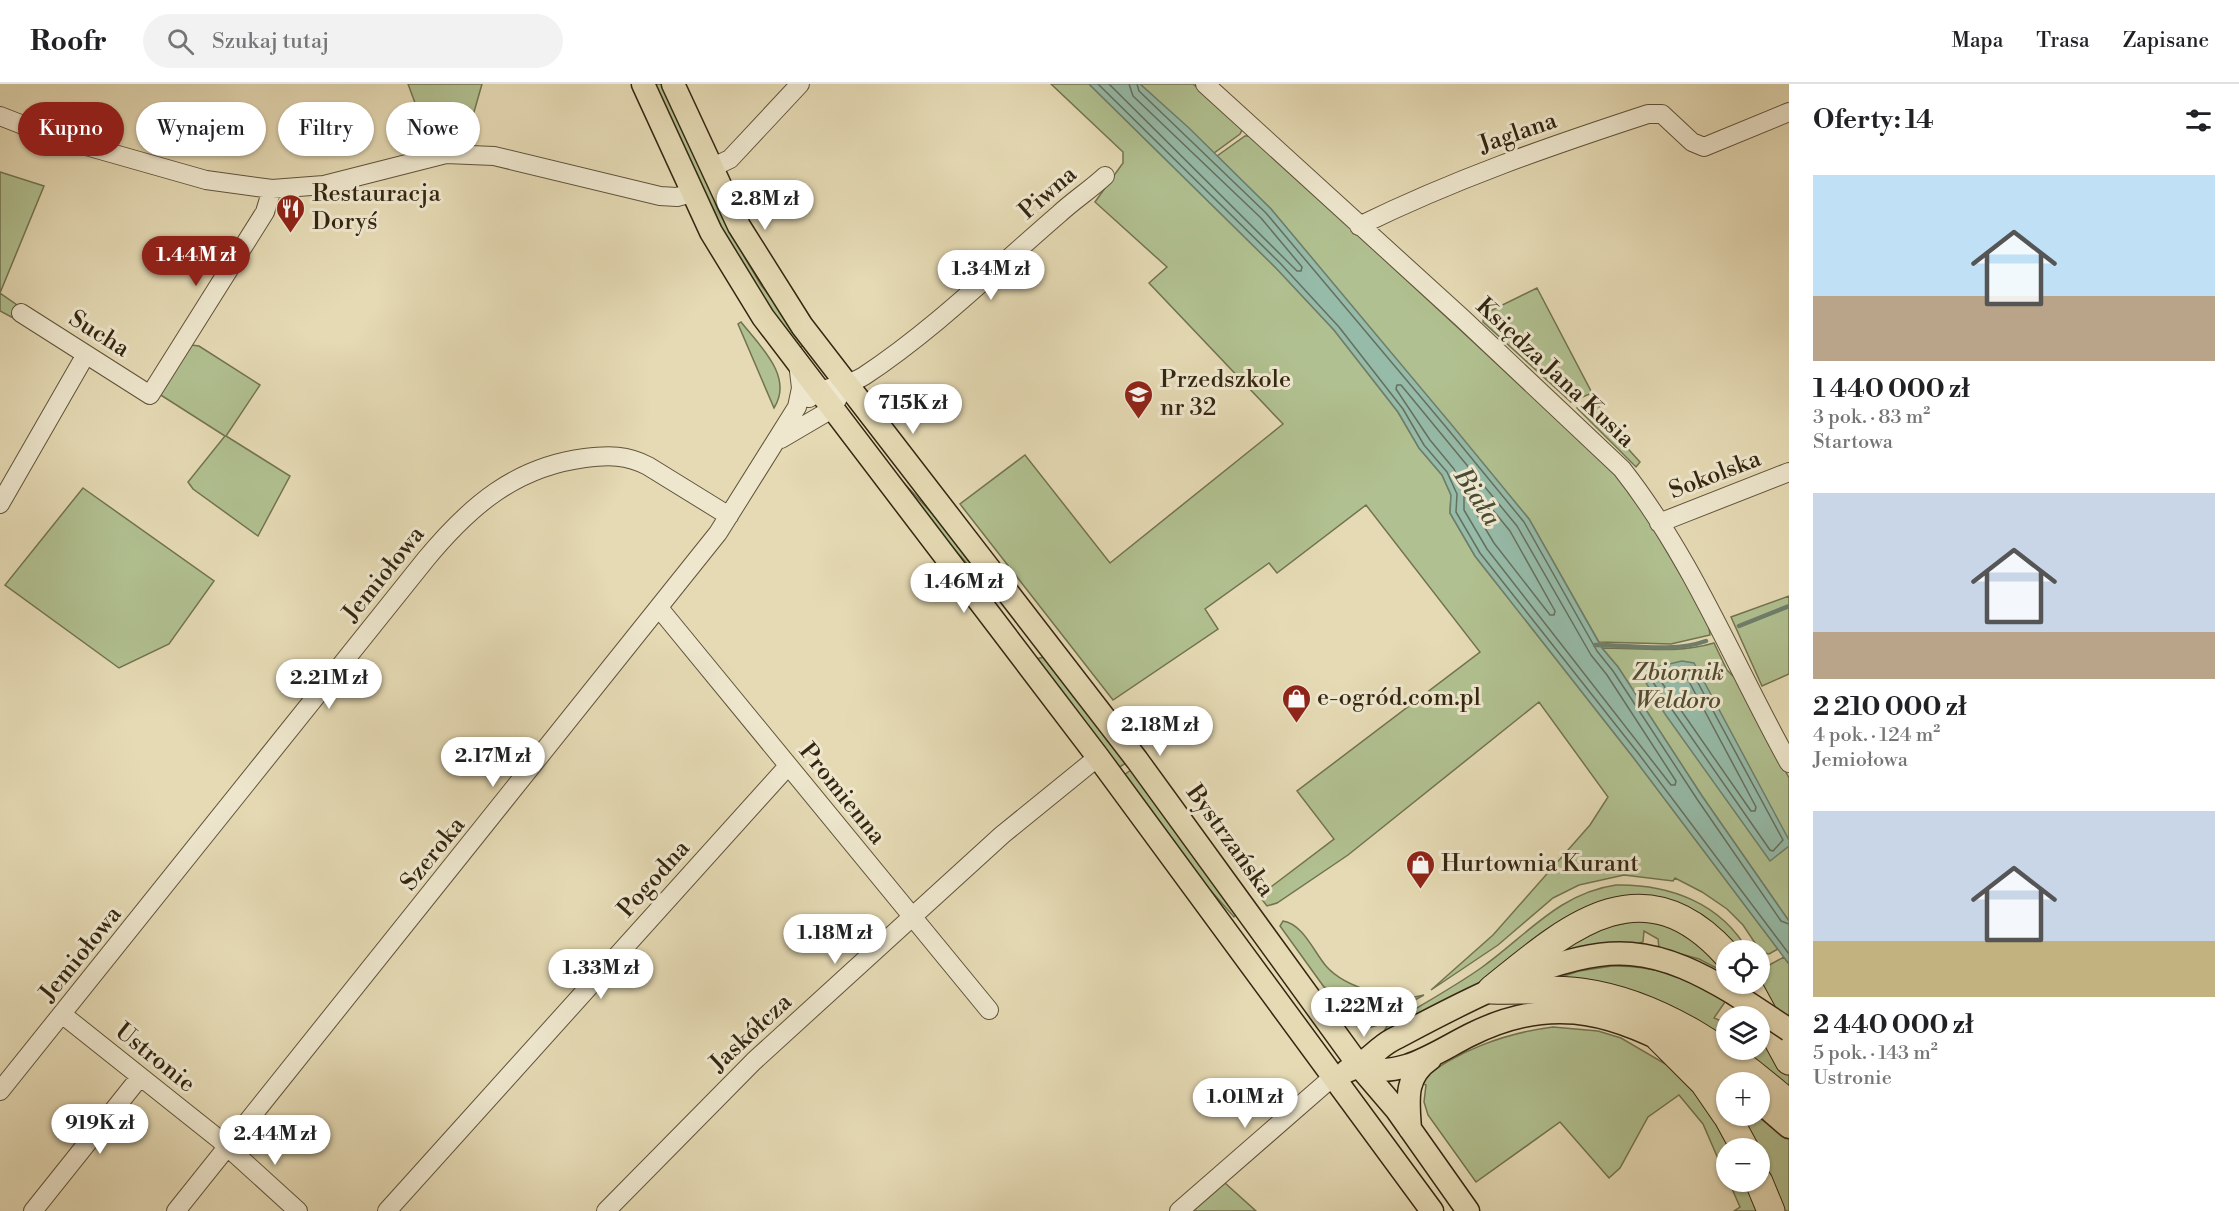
<!DOCTYPE html>
<html lang="pl">
<meta charset="utf-8">
<style>
body{margin:0;font-family:"Libre Bodoni",serif;background:#f2f2f2;color:#202124;height:100vh;display:flex;flex-direction:column;font-size:22px;white-space:nowrap}
*{box-sizing:border-box;margin:0}
p{font-size:20px;color:#757577}
.icon{flex:none;width:33px;height:33px;fill:none;stroke:currentColor;stroke-width:2;stroke-linecap:round;stroke-linejoin:round}
.map{position:relative;flex:1;overflow:hidden}
.panel{display:flex;flex-direction:column;background:#fff;width:450px}
.panel>*{flex:none}
.guide{position:absolute;left:18px;top:18px;width:570px;height:54px;display:flex;gap:12px}
.buttons{position:absolute;left:1716px;top:856px;display:grid;gap:12px}
.buttons a{display:grid;place-items:center;width:54px;height:54px;border-radius:50%;background:#fff;box-shadow:0 2px 4px #0004;font-size:30px}
.price{position:absolute;translate:-50% -51px;padding:0 14px;border-radius:21px;background:#fff;color:#222;font-size:20px;line-height:39px;filter:drop-shadow(0 2px 3px #0008)}
.price::after{content:'';position:absolute;left:50%;top:36px;width:18px;height:14px;margin-left:-9px;background:inherit;clip-path:polygon(0 0,100% 0,50% 100%)}
.price.selected{background:#8f2418;color:#fff}
ul{padding:0;list-style:none}
li{display:grid;align-content:center;gap:12px;height:318px;padding:0 24px}
li span{display:grid;place-items:center;height:186px;border-radius:0px;color:#555}
li>.icon{margin-inline-start:auto}
span .icon{width:108px;height:108px;fill:#fffc;stroke-width:1}
li b{font-size:26px}
h2{display:flex;justify-content:space-between;align-items:center;height:72px;padding:0 24px;font-size:26px}
.tag{padding:0 21px;border-radius:27px;background:#fff;box-shadow:0 2px 4px #0004;font-size:21px;line-height:54px}
.tag.selected{background:#8f2418;color:#fff}
header{display:flex;align-items:center;gap:36px;box-sizing:border-box;height:84px;padding:0 30px;background:#fff;border-bottom:2px solid #e0e0e0}
header strong{font-size:28px}
nav{display:flex;gap:33px;margin-inline-start:auto;font-size:21px}
.search{width:420px;height:54px;background:#f2f2f2;display:flex;align-items:center;gap:15px;box-sizing:border-box;padding:0 21px;border-radius:33px;color:#757577;font-size:22px}
main{display:flex;flex:1;min-height:0}
.map>svg:first-child{display:block}
.green{fill:#b1c090;stroke:#727350;stroke-width:1.5}
.water{fill:#96bba9;stroke:#6f7f6c;stroke-width:1.5}
.lines{fill:none;stroke-linecap:round;stroke-linejoin:round}
.shore{stroke:#65705d;stroke-width:1.5}
.stream{stroke:#6f7f6c;stroke-width:4.5}
.minor-casing{stroke:#60533a;stroke-width:20}
.major-casing{stroke:#342611;stroke-width:25}
.highway-casing{stroke:#342611;stroke-width:29}
.minor{stroke:#eee7ce;stroke-width:18}
.major{stroke:#e5dab4;stroke-width:22}
.highway{stroke:#e5dab4;stroke-width:27}
.major-bridge-casing{stroke:#342611;stroke-width:25;stroke-linecap:butt}
.major-bridge{stroke:#e5dab4;stroke-width:22}
.labels{text-anchor:middle;dominant-baseline:central;stroke-width:6;stroke-linejoin:round;paint-order:stroke}
.street-label{font-size:24px;fill:#342611;stroke:#eee7ce}
.poi-label{font-size:24px;fill:#342611;stroke:#eee7ce;text-anchor:start}
.park-label{font-size:24px;font-style:italic;fill:#534c31;stroke:#eee7ce}
.water-label{font-size:26px;font-style:italic;fill:#4c4b37;stroke:#eee7ce}
</style>
<header>
<strong>Roofr</strong>
<div class="search"><svg class="icon" aria-label="search" viewBox="0 0 24 24"><circle cx="10" cy="10" r="6"/><path d="M15 15l6 6"/></svg>Szukaj tutaj</div>
<nav><a>Mapa</a><a>Trasa</a><a>Zapisane</a></nav>
</header>
<main>
<div class="map">
<svg width="1789" height="1127" viewBox="0 0 1789 1127">
<rect width="100%" height="100%" fill="#e5dab4"/>
<filter id="stains"><feTurbulence type="fractalNoise" baseFrequency=".00333" numOctaves="4"/><feColorMatrix values="0 0 0 0 .2 0 0 0 0 .09 0 0 0 0 .02 0 0 0 .5 -.17"/></filter>
<radialGradient id="worn" r=".72"><stop offset=".6" stop-color="#630" stop-opacity="0"/><stop offset="1" stop-color="#630" stop-opacity=".3"/></radialGradient>
<!-- green -->
<path class="green" d="M 408,0 L 482,0 L 466,56 L 450,54 L 430,59 Z
M 653,0 L 662,0 L 738,162 L 761,201 L 805,260 L 798,265 L 731,166 Z
M 1051,0 L 1089,0 L 1276,184 L 1334,246 L 1398,328 L 1419,364 L 1442,391 L 1451,411 L 1450,429 L 1475,472 L 1633,673 L 1778,865 L 1769,870 L 1761,868 L 1743,841 L 1727,825 L 1702,808 L 1675,794 L 1673,797 L 1624,791 L 1579,801 L 1553,814 L 1498,861 L 1431,906 L 1493,851 L 1590,741 L 1608,713 L 1539,618 L 1348,771 L 1277,819 L 1267,822 L 1259,812 L 1334,755 L 1297,707 L 1480,568 L 1366,421 L 1277,489 L 1269,479 L 1205,525 L 1218,545 L 1113,616 L 960,420 L 1025,371 L 1110,479 L 1283,340 L 1149,199 L 1167,183 L 1095,118 L 1123,79 L 1123,68 Z
M 1140,0 L 1193,0 L 1243,44 L 1240,50 L 1214,69 Z
M 1245,52 L 1251,52 L 1616,390 L 1637,417 L 1708,537 L 1710,551 L 1671,560 L 1599,558 L 1529,435 L 1271,125 L 1217,72 Z
M 0,88 L 44,102 L 0,209 L 20,223 L 15,235 L 0,227 Z
M 1537,204 L 1592,309 L 1571,318 L 1483,238 L 1484,230 Z
M 741,238 C 760,262 794,293 774,324 L 738,240 Z
M 191,261 L 199,262 L 260,301 L 226,352 L 290,392 L 258,452 L 193,405 L 188,398 L 225,352 L 156,308 Z
M 1596,316 L 1612,347 L 1640,378 L 1636,383 L 1577,324 Z
M 891,385 L 941,439 L 986,501 L 947,457 Z
M 83,404 L 214,497 L 169,560 L 119,584 L 5,501 Z
M 1789,512 L 1789,590 L 1762,602 L 1731,533 Z
M 1714,559 L 1727,586 L 1740,599 L 1789,694 L 1789,837 L 1702,712 L 1618,583 L 1602,564 C 1640,564 1677,570 1714,559 Z
M 1044,573 L 1126,679 L 1118,684 L 1036,575 Z
M 1131,686 L 1237,830 L 1234,833 L 1204,799 L 1124,691 Z
M 1616,801 C 1669,800 1721,819 1748,867 L 1735,867 L 1655,820 L 1382,951 L 1387,942 C 1419,922 1451,905 1481,884 C 1526,852 1559,809 1616,801 Z
M 1640,836 L 1680,845 L 1726,882 L 1726,889 L 1699,875 L 1659,864 L 1658,855 L 1644,847 L 1643,858 L 1639,859 L 1638,864 L 1536,879 L 1589,847 Z
M 1283,837 C 1303,840 1314,868 1326,882 C 1345,904 1398,919 1424,911 L 1400,924 L 1393,925 L 1324,903 L 1280,842 Z
M 1784,873 L 1789,880 L 1789,933 C 1767,919 1759,914 1760,886 Z
M 1612,882 C 1659,881 1686,895 1727,915 L 1714,934 L 1726,939 L 1726,961 L 1546,898 L 1579,887 Z
M 1333,912 L 1388,930 L 1390,934 C 1359,956 1350,938 1332,914 Z
M 1760,941 L 1789,992 L 1789,1009 L 1733,966 L 1760,966 Z
M 1553,943 L 1598,947 L 1621,954 L 1669,982 L 1705,1019 L 1731,1065 L 1726,1065 L 1726,1093 L 1703,1040 L 1679,1011 L 1648,1033 L 1620,1084 L 1609,1094 L 1560,1038 L 1476,1098 L 1428,1031 L 1424,1018 L 1426,1001 L 1418,998 C 1456,967 1505,949 1553,943 Z
M 1735,1032 L 1760,1032 L 1789,1054 L 1789,1127 L 1778,1127 L 1760,1082 L 1760,1065 L 1752,1065 Z
M 1729,1098 L 1745,1098 L 1757,1127 L 1734,1127 L 1740,1123 Z
M 1225,1099 L 1256,1127 L 1193,1127 Z"/>
<!-- water -->
<path class="water" d="M 1089,0 L 1140,0 L 1189,44 L 1271,125 L 1451,340 L 1529,435 L 1602,564 L 1618,583 L 1702,712 L 1789,837 L 1789,880 L 1633,673 L 1475,472 L 1450,429 L 1451,411 L 1442,391 L 1419,364 L 1398,328 L 1334,246 L 1276,184 Z
M 1682,577 L 1694,579 L 1789,756 L 1789,762 L 1770,777 L 1665,630 L 1637,584 L 1645,578 L 1652,584 Z"/>
<g class="lines">
<!-- shore -->
<path class="shore" d="M 1098,0 L 1280,179 L 1339,243 L 1403,325 L 1424,361 L 1447,388 L 1457,410 L 1456,428 L 1480,469 L 1638,669 L 1789,870
M 1109,0 L 1297,187 L 1301,187 L 1302,183 L 1261,134 L 1133,12 L 1129,0
M 1137,0 L 1139,7 L 1266,129 L 1446,343 L 1524,438 L 1597,567 L 1613,587 L 1697,715 L 1781,837 L 1789,840
M 1397,301 L 1401,301 L 1517,442 L 1591,571 L 1607,591 L 1676,697 L 1675,701 L 1671,701 L 1487,465 L 1464,426 L 1464,407 L 1454,385 L 1430,356 L 1396,305 Z
M 1475,409 L 1479,409 L 1510,447 L 1555,527 L 1554,531 L 1550,531 L 1494,459 L 1473,424 Z
M 1682,583 L 1691,586 L 1783,756 L 1773,767 L 1770,766 L 1650,594 L 1651,591 Z
M 1682,591 L 1686,592 L 1756,723 L 1755,727 L 1751,727 L 1662,599 L 1663,596 Z"/>
<!-- stream -->
<path class="stream" d="M 1739,542 L 1789,522
M 1595,561 C 1631,561 1672,569 1706,557"/>
<defs>
<path id="minor" d="M 1205,0 L 1462,234 L 1622,385 C 1692,474 1734,580 1789,679
M 0,32 L 51,52 L 206,96 L 272,105 L 324,101 L 446,70 L 494,72 L 660,112 L 677,113 L 692,109
M 711,84 L 730,75 L 800,0
M 1359,142 C 1455,95 1547,63 1648,30 L 1662,30 L 1692,58 L 1704,63 L 1789,28
M 21,229 L 150,311 L 265,128 L 272,105
M 809,314 C 826,301 847,303 864,292 C 935,245 995,185 1059,130 C 1074,116 1090,106 1105,92
M 781,355 L 832,325 L 838,314
M 0,420 L 81,279
M 1659,439 L 1789,388
M 659,524 L 989,926
M 63,931 L 220,1056 L 298,1127
M 0,1007 L 426,475 C 470,422 515,383 585,374 C 609,371 627,371 648,382 L 729,432
M 33,1127 L 140,993
M 176,1127 L 718,449 L 797,323 L 801,304 L 798,279
M 387,1127 L 788,682
M 606,1127 L 754,977 L 1002,751 L 1098,673
M 1179,1127 L 1335,991"/>
<path id="major" d="M 643,0 L 711,148 L 763,233 L 1098,673 L 1432,1127
M 673,0 L 739,142 L 802,242 L 1137,676 L 1360,983 L 1396,1025 L 1468,1127
M 1360,983 C 1401,995 1434,969 1470,951 C 1546,913 1605,925 1677,964 C 1697,975 1717,985 1735,999
M 1347,987 C 1366,981 1375,965 1392,956 C 1453,924 1561,863 1631,870 C 1668,873 1701,890 1733,909
M 1760,1018 L 1789,1043
M 1410,1045 C 1408,1016 1404,993 1430,975"/>
<path id="highway" d="M 1747,900 L 1789,977
M 1491,906 C 1521,907 1553,904 1582,908 C 1661,919 1731,969 1789,1020
M 1491,906 C 1565,846 1641,776 1726,870
M 1659,954 L 1704,999 L 1726,1031
M 1727,1032 L 1745,1065
M 1759,1098 L 1771,1127"/>
</defs>
<!-- minor casing -->
<use href="#minor" class="minor-casing"/>
<!-- major casing -->
<use href="#major" class="major-casing"/>
<!-- highway casing -->
<use href="#highway" class="highway-casing"/>
<!-- minor -->
<use href="#minor" class="minor"/>
<!-- major -->
<use href="#major" class="major"/>
<!-- highway -->
<use href="#highway" class="highway"/>
<defs>
<path id="major-bridge" d="M 1733,909 L 1789,946"/>
</defs>
<!-- major-bridge casing -->
<use href="#major-bridge" class="major-bridge-casing"/>
<!-- major-bridge -->
<use href="#major-bridge" class="major-bridge"/>
</g>
<!-- icons -->
<defs>
<symbol id="restaurant-pin" viewBox="-11 -11 22 30"><path d="M0 17L-7.5 6A9.5 9.5 0 1 1 7.5 6Z" fill="#8f2418" stroke="#eee7ce"/><path d="M-5-6h1v4h1v-4h1v4h1v-4h1v5L-1.5 .5V6h-2V.5L-5-1ZM5-6V6H3V1.5H1.5Q1.5-4 5-6Z" fill="#fff"/></symbol>
<symbol id="school-pin" viewBox="-11 -11 22 30"><path d="M0 17L-7.5 6A9.5 9.5 0 1 1 7.5 6Z" fill="#8f2418" stroke="#eee7ce"/><path d="M0-5L7-2L0 1L-7-2ZM-4 1L0 2.5L4 1V4Q0 6-4 4Z" fill="#fff"/></symbol>
<symbol id="shop-pin" viewBox="-11 -11 22 30"><path d="M0 17L-7.5 6A9.5 9.5 0 1 1 7.5 6Z" fill="#8f2418" stroke="#eee7ce"/><path d="M-5-2.5h2.3a2.7 3.5 0 0 1 5.4 0H5L5.5 6h-11ZM-1.5-2.5h3a1.5 2.3 0 0 0-3 0Z" fill="#fff"/></symbol>
</defs>
<g fill-rule="evenodd">
<use href="#restaurant-pin" x="274" y="108" width="33" height="45"/>
<use href="#school-pin" x="1122" y="294" width="33" height="45"/>
<use href="#shop-pin" x="1280" y="598" width="33" height="45"/>
<use href="#shop-pin" x="1404" y="764" width="33" height="45"/>
</g>
<g class="labels">
<!-- street labels -->
<g class="street-label">
<text transform="translate(1518 49) rotate(-19)">Jaglana</text>
<text transform="translate(1048 109) rotate(-41)">Piwna</text>
<text transform="translate(99 250) rotate(32)">Sucha</text>
<text transform="translate(1555 289) rotate(43)">Księdza Jana Kusia</text>
<text transform="translate(1715 391) rotate(-21)">Sokolska</text>
<text transform="translate(384 490) rotate(-51)">Jemiołowa</text>
<text transform="translate(842 710) rotate(51)">Promienna</text>
<text transform="translate(1230 757) rotate(54)">Bystrzańska</text>
<text transform="translate(433 770) rotate(-51)">Szeroka</text>
<text transform="translate(654 795) rotate(-48)">Pogodna</text>
<text transform="translate(81 870) rotate(-51)">Jemiołowa</text>
<text transform="translate(751 949) rotate(-43)">Jaskółcza</text>
<text transform="translate(155 974) rotate(39)">Ustronie</text>
</g>
<!-- poi labels -->
<g class="poi-label">
<text x="312" y="110">Restauracja<tspan x="312" dy="28">Doryś</tspan></text>
<text x="1160" y="296">Przedszkole<tspan x="1160" dy="28">nr 32</tspan></text>
<text x="1317" y="614">e-ogród.com.pl</text>
<text x="1441" y="780">Hurtownia Kurant</text>
</g>
<!-- park labels -->
<g class="park-label">
<text x="1678" y="589">Zbiornik<tspan x="1678" dy="28">Weldoro</tspan></text>
</g>
<!-- water labels -->
<g class="water-label">
<text transform="translate(1477 413) rotate(57)">Biała</text>
</g>
</g>
<rect width="100%" height="100%" filter="url(#stains)"/>
<rect width="100%" height="100%" fill="url(#worn)"/>
</svg>
<div class="buttons">
<a><svg class="icon" aria-label="locate" viewBox="0 0 24 24"><circle cx="12" cy="12" r="6"/><path d="M12 2v4M12 18v4M2 12h4M18 12h4"/></svg></a>
<a><svg class="icon" aria-label="layers" viewBox="0 0 24 24"><path d="M12 4l9 5-9 5-9-5zM3 14l9 5 9-5"/></svg></a>
<a>+</a>
<a>−</a>
</div>
<b class="price" style="left:765px;top:147px">2.8M zł</b>
<b class="price selected" style="left:196px;top:203px">1.44M zł</b>
<b class="price" style="left:991px;top:217px">1.34M zł</b>
<b class="price" style="left:913px;top:351px">715K zł</b>
<b class="price" style="left:964px;top:530px">1.46M zł</b>
<b class="price" style="left:329px;top:626px">2.21M zł</b>
<b class="price" style="left:1160px;top:673px">2.18M zł</b>
<b class="price" style="left:493px;top:704px">2.17M zł</b>
<b class="price" style="left:835px;top:881px">1.18M zł</b>
<b class="price" style="left:601px;top:916px">1.33M zł</b>
<b class="price" style="left:1364px;top:954px">1.22M zł</b>
<b class="price" style="left:1245px;top:1045px">1.01M zł</b>
<b class="price" style="left:100px;top:1071px">919K zł</b>
<b class="price" style="left:275px;top:1082px">2.44M zł</b>
<div class="guide">
<a class="tag selected">Kupno</a>
<a class="tag">Wynajem</a>
<a class="tag">Filtry</a>
<a class="tag">Nowe</a>
</div>
</div>
<section class="panel">
<h2>Oferty: 14<svg class="icon" aria-label="filters" viewBox="0 0 24 24"><path d="M4 7h16M4 17h16"/><circle cx="9" cy="7" r="2"/><circle cx="15" cy="17" r="2"/></svg></h2>
<ul>
<li><span style="background:linear-gradient(#bfe0f5 65%,#b9a48a 0)"><svg class="icon" aria-label="home" viewBox="0 0 24 24"><path d="M3 11l9-7 9 7M6 9v11h12V9"/></svg></span><div><b>1 440 000 zł</b><p>3 pok. · 83 m²</p><p>Startowa</p></div></li>
<li><span style="background:linear-gradient(#c9d6e8 75%,#b9a48a 0)"><svg class="icon" aria-label="home" viewBox="0 0 24 24"><path d="M3 11l9-7 9 7M6 9v11h12V9"/></svg></span><div><b>2 210 000 zł</b><p>4 pok. · 124 m²</p><p>Jemiołowa</p></div></li>
<li><span style="background:linear-gradient(#c9d6e8 70%,#c2b280 0)"><svg class="icon" aria-label="home" viewBox="0 0 24 24"><path d="M3 11l9-7 9 7M6 9v11h12V9"/></svg></span><div><b>2 440 000 zł</b><p>5 pok. · 143 m²</p><p>Ustronie</p></div></li>
</ul>
</section>
</main>
